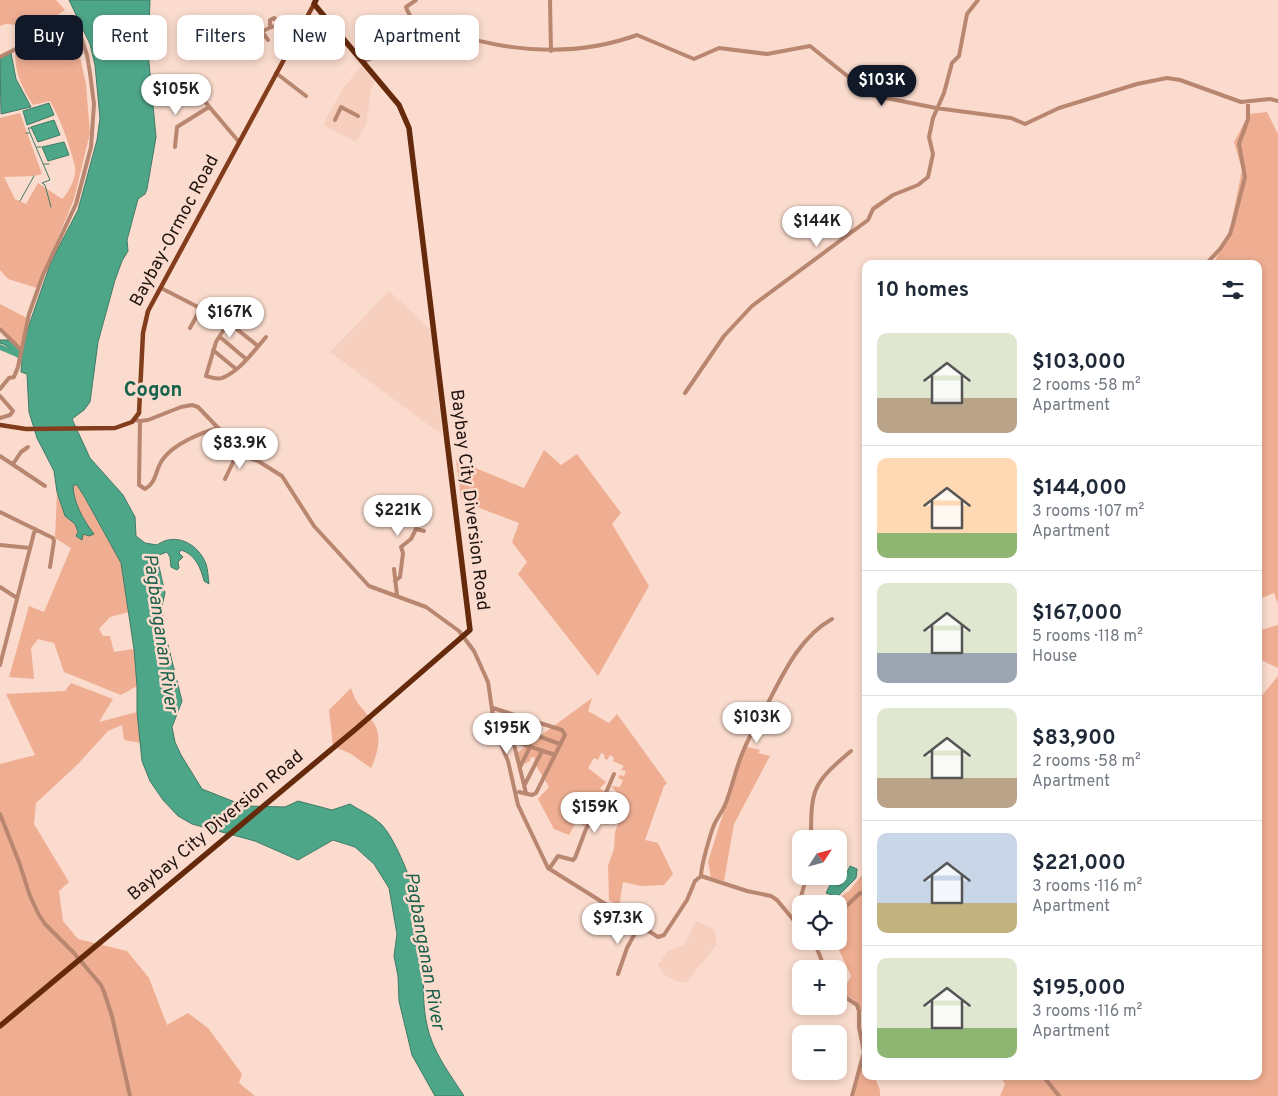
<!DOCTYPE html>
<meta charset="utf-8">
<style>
body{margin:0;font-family:Overpass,sans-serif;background:#f2f2f3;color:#1f2937;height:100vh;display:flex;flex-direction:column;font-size:19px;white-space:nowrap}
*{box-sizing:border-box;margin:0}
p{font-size:16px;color:#747a83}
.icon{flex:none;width:28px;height:28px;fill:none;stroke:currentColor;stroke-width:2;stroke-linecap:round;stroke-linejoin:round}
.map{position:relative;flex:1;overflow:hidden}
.sheet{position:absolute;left:862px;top:260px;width:400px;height:820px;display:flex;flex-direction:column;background:#fff;border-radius:10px;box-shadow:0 2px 8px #0003}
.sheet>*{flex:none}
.hud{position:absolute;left:15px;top:15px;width:475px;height:45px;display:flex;gap:10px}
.needle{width:32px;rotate:54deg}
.controls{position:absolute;left:792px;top:830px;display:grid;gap:10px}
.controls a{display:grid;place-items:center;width:55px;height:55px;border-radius:10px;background:#fff;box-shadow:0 2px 8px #0003;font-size:25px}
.price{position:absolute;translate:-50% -42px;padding:0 11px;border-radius:18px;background:#fff;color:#222;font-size:16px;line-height:32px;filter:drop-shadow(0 1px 2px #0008)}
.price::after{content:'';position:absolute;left:50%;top:30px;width:15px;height:11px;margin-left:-8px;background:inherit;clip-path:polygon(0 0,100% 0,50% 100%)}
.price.selected{background:#111827;color:#fff}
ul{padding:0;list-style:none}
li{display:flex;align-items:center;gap:15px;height:125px;padding:0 15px}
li+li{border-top:1px solid #e0e1e3}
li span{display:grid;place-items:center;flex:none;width:140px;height:100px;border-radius:10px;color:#555}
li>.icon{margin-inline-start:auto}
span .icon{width:60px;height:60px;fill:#fffc;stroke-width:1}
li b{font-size:21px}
h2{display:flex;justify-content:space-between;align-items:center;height:60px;padding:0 15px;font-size:21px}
.pill{padding:0 18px;border-radius:10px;background:#fff;box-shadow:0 2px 8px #0003;font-size:18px;line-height:45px}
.pill.selected{background:#111827;color:#fff}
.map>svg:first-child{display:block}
.built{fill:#f6cfbf}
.green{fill:#efae92}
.water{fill:#4ea689;stroke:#407a65}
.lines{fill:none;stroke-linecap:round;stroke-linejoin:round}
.stream{stroke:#407a65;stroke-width:1}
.river{stroke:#4ea689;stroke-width:5.5}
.minor{stroke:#b98670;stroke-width:4}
.major{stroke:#833d1c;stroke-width:4.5}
.highway{stroke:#652a0c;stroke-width:5.5}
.labels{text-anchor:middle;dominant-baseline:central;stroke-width:5;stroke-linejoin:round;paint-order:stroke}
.street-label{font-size:18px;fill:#1f1410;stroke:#fadbcd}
.water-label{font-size:19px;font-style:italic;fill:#195f4a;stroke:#fadbcd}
.quarter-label{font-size:20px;font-weight:bold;fill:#15614b;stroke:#fadbcd}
</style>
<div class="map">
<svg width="1278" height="1096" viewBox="0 0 1278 1096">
<rect width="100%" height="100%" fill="#fadbcd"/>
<!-- built -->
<path class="built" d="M 362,65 L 374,81 L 371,90 L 366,125 L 356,142 L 323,125 L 342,90 Z
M 389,291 L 432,331 L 442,435 L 330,352 Z
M 696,921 L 714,929 L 717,944 L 686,983 L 676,981 L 665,975 L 658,965 L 668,951 L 685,944 Z"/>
<!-- green -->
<path class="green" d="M 0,0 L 56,0 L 65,10 C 58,14 39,29 35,30 C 23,32 13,19 0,26 Z
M 73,25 L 86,84 L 90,133 L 74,199 L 37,288 L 8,279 L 0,270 L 0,118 L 20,113 L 42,174 L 34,176 L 4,177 L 15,199 L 26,204 L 38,183 L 62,199 C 69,193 77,176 75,167 C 70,145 61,121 50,101 L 33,105 C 22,88 15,73 15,53 L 34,46 Z
M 1267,112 L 1278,134 L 1278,604 L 1274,593 L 1259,599 L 1259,264 L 1213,264 L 1229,234 L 1242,170 L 1234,142 L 1249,114 Z
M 0,304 L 27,318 L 20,347 L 0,326 Z
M 544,450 L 561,465 L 577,454 L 621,513 L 612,524 L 649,586 L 598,676 L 518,574 L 527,562 L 512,542 L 519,523 L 482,509 L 461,498 L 456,460 L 524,488 Z
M 72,485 L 77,485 L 84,496 L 121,563 L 129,612 L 110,617 L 99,629 L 103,636 L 110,636 L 114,652 L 134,649 L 137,686 L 121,695 L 64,672 L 54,643 L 38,639 L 31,648 L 34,679 L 9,677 L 29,606 L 44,612 L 71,548 L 55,538 L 57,492 L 65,516 L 75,524 L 78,532 L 94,534 C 82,519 75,502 72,485 Z
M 1278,625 L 1278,668 L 1259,659 L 1261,630 Z
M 1278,676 L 1278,1096 L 1000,1096 L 1005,1084 L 1000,1076 L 1259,1076 L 1259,699 Z
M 71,683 L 113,699 L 99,722 L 137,712 L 141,743 L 124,740 L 122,725 L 108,731 L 77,765 L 36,803 L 34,824 L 69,882 L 59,891 L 63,921 L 78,939 L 127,951 L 149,978 L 167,1025 L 188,1013 L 208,1028 L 242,1074 L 239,1083 L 255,1096 L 0,1096 L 0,764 L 35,755 L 6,694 L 65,691 Z
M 351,688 C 356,706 366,710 375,725 C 382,737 377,756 371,768 L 351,754 L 333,746 L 329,710 Z
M 592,698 L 588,711 L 609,723 L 617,714 L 667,783 L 664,786 L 645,840 L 658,843 L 673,874 L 664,885 L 641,886 L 623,882 L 619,906 L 609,900 L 608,866 L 614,849 L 615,832 L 618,824 L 613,822 L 606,825 L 600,821 L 605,797 L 618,794 L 611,786 L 620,787 L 623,780 L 618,778 L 620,775 L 624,776 L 626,771 L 621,770 L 624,766 L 613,761 L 614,758 L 610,755 L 607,760 L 604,758 L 605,755 L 601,753 L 598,760 L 594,758 L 588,768 L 606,782 L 600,788 L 606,793 L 586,827 L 576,822 L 569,835 L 554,829 L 538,799 L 549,787 L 534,762 L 535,758 L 531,757 L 530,761 L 520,766 L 514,755 Z
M 747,747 L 760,750 L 758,753 L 770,756 L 734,824 L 724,881 L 711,877 L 708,862 L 741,756 Z
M 863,874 L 866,879 L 866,1076 L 874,1076 L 880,1090 L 880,1096 L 854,1096 C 860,1073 875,1020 855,1001 C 852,998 846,995 842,993 L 851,976 L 839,950 L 847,945 L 839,934 L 839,913 L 844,905 L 836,900 L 849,891 Z"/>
<!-- water -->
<path class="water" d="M 69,0 L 150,0 L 148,52 L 156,137 L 147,189 L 145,194 L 138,199 L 127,240 L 128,251 L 122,261 L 115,280 L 98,342 L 90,402 L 84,410 L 72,419 L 90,458 L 123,495 L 135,517 L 136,536 L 145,543 L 157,545 C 175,532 198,543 206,564 C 208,570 208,577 209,584 L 204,581 C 201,568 195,554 181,550 L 179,553 L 183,557 L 178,562 L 179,568 L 177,570 L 171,567 L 170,557 L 167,552 L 159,555 L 157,558 L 165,593 L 162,606 L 164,629 L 182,701 L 172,727 L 175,742 L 181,755 L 202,789 L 245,806 L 285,807 L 298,801 L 332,810 L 350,804 C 361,811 373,816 382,825 C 401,846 426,917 426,946 C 426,953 424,961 424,968 C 423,986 423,1008 427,1025 C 432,1051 450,1074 464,1096 L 435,1096 L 412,1055 L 399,1001 L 398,976 L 394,956 L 397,934 L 389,888 L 374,864 L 355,847 L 333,840 L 298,860 L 255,841 L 192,824 L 178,816 L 163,800 L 150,781 L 142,761 L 137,712 L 137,686 L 134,649 L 121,563 L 84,496 L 77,485 L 73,485 C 73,501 83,520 94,534 L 89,536 L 83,534 L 82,540 L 76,536 L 78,532 L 75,524 L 65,516 L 57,492 L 54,471 L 37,438 L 29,412 L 27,374 L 21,372 L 22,360 C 13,357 11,345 0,343 L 0,340 L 9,340 L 20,351 L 51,262 L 78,210 L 97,140 L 100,118 L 95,65 L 90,44 Z
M 11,53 L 16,79 L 31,107 L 1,114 L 0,59 Z
M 49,103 L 54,115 L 27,125 L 23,111 Z
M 54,120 L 60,135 L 38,142 L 31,127 Z
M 64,142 L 69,155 L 48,161 L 42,147 Z
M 850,866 L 857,869 L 856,878 L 837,897 L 826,893 L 831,883 L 840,886 Z"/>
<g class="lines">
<!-- stream -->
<path class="stream" d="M 30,132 L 28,128 L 31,128
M 26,133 L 30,133 L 50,180 L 42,183 L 45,185 L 51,207
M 37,147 L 41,147
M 44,164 L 49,164
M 20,201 L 34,176"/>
<!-- river -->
<path class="river" d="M 0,347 L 19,355"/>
<!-- minor -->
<path class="minor" d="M 416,0 L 406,7 C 409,19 421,25 424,37
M 550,0 L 551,51
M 256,23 L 268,40
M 270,27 L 270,20 L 274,18 L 284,25
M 257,35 C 275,23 279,23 298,32
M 0,57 L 75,19 L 87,55 L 90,73 L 94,104 L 91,147 L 76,204 L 43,275 L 29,314 L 18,367 L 14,377 L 9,378 L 0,389
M 364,62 C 380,53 406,42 423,37 C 447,31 475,41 499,45 C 545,53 593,51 637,35 L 694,59 L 719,48 L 767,54 L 810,46 L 871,95 L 936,108 L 1011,118 L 1025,124 L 1059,108 L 1137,84 L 1167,78 L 1180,80 L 1241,102 L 1270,99 L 1278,101
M 276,73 L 306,96
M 188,77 L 201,97 L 239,142
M 335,120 L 341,107 L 358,116
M 175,147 L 177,127 L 209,107
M 1206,264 L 1220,249 L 1230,234 L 1233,224 L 1245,177 L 1239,144 L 1248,119 L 1248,102
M 161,288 L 229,323 L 258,346
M 243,299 L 216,342 L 206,376 C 211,377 217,380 222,378 C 239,372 254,351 266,337
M 214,316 L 221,300 L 238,308 L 251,319
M 190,328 L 201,308
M 0,329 L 21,350
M 220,337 L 246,359
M 213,350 L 236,369
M 685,393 L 724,336 L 752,306 L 868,220 L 873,209 L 893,195 L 918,185 L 928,177 L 933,154 L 929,137 L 933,118 L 944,93 L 952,63 L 959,56 L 967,14 L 978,0
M 0,396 L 13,411 L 10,415 L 0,418
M 134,420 L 140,421 L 148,420 L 181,407 L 192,405 L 198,407 L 222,432 L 232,449 L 237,454 L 258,461 L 282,476 L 314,526 L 369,586 L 426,607 L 459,631 L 474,651 L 488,682 L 495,730 L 508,761 L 518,805 L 548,868 L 658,937 L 664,935 L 687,900 L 695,881 L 701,876 L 747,891 L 771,896 L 777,900 L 801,929
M 140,421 L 139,485 L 145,489 C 157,483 155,469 163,459 C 174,444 200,433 218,428
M 0,456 L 45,486
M 13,464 L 21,452 L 28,447
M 225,479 L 237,454
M 0,512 L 53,538 L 54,541 L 50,567
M 0,545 L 30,548
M 394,569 L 397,595
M 395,581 L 400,577 L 403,553 L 401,547 L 411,539 L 416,529 L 424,531
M 0,587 L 17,598
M 0,665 L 35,529
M 1259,706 L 1259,712
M 493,708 L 562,730 L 565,735 L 536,793 L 532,795 L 519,792
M 506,712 L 526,793
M 524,731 L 560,744
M 505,738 L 555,755
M 520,743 L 528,719
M 520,767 L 530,747
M 525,784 L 542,751
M 0,814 L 19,862 L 30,896 L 39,915 L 45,924 L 74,953 L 101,985 L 104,992 L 112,1016 L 130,1096
M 811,839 C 811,789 812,784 851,751
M 549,869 L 558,856 L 573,860 L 575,858 L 586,829 L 602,802 L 614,774
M 701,876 C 701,866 710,835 714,825 C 717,818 722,812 725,805 C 732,788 735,771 742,754 C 749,736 759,720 768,703 C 784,672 800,637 832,619
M 839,913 L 860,893 L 866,894
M 794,921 L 806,879 L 812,876
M 814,941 L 825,969
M 618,974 L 627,948 L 639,926
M 839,990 L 845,997 L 857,1005 L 859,1011 L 859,1027 L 864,1052 L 852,1096
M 1043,1076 L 1059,1096"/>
<!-- major -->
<path class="major" d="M 0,425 L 26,429 L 115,428 L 132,422 L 139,413 L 143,333 L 148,311 L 314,4"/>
<!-- highway -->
<path class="highway" d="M 0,1026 L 357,728 L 470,630 L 409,128 L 399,105 L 314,4 L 316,0"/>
</g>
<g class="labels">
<!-- street labels -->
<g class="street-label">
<text transform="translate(175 231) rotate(-62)">Baybay-Ormoc Road</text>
<text transform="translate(469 500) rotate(83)">Baybay City Diversion Road</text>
<text transform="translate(216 826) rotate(-40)">Baybay City Diversion Road</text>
</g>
<!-- water labels -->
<g class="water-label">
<text transform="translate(160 633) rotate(82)">Pagbanganan River</text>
<text transform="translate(424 951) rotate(80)">Pagbanganan River</text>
</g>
<!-- quarter labels -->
<g class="quarter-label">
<text x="153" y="391">Cogon</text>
</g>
</g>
</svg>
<div class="controls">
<a><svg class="needle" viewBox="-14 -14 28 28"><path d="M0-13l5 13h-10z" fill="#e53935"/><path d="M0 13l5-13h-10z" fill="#747a83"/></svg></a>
<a><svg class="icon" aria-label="locate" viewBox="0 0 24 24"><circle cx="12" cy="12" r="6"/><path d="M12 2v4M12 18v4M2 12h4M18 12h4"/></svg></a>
<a>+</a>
<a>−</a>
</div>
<b class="price selected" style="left:882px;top:107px">$103K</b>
<b class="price" style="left:176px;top:116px">$105K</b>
<b class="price" style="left:817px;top:248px">$144K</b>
<b class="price" style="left:230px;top:339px">$167K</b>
<b class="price" style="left:240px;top:470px">$83.9K</b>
<b class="price" style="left:398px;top:537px">$221K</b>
<b class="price" style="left:757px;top:744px">$103K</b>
<b class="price" style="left:507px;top:755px">$195K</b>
<b class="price" style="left:595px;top:834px">$159K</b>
<b class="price" style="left:618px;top:945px">$97.3K</b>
<div class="hud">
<a class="pill selected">Buy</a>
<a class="pill">Rent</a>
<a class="pill">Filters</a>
<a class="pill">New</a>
<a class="pill">Apartment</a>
</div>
<section class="sheet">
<h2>10 homes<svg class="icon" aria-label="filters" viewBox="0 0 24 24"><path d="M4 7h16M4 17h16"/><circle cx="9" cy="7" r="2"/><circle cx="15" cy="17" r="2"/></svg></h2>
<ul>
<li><span style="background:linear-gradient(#dfe7d0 65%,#b9a48a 0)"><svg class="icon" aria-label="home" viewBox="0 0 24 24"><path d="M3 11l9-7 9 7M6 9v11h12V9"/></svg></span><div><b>$103,000</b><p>2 rooms · 58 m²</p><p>Apartment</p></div></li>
<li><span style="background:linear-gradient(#ffd9b3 75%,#8fb573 0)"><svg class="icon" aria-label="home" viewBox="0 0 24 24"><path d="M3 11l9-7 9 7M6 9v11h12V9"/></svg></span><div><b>$144,000</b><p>3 rooms · 107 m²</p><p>Apartment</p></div></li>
<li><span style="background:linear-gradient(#dfe7d0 70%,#9aa5b1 0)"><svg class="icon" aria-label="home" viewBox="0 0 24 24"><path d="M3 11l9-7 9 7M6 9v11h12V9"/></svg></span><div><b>$167,000</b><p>5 rooms · 118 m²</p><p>House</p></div></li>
<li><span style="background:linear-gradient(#dfe7d0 70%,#b9a48a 0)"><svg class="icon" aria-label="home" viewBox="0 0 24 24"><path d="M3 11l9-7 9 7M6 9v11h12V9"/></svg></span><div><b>$83,900</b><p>2 rooms · 58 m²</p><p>Apartment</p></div></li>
<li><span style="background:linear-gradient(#c9d6e8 70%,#c2b280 0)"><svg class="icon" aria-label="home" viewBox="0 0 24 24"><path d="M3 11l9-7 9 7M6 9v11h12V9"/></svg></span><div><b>$221,000</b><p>3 rooms · 116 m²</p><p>Apartment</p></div></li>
<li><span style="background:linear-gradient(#dfe7d0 70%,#8fb573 0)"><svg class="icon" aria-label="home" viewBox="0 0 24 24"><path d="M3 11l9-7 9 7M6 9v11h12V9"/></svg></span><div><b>$195,000</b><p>3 rooms · 116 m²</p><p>Apartment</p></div></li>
</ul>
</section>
</div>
